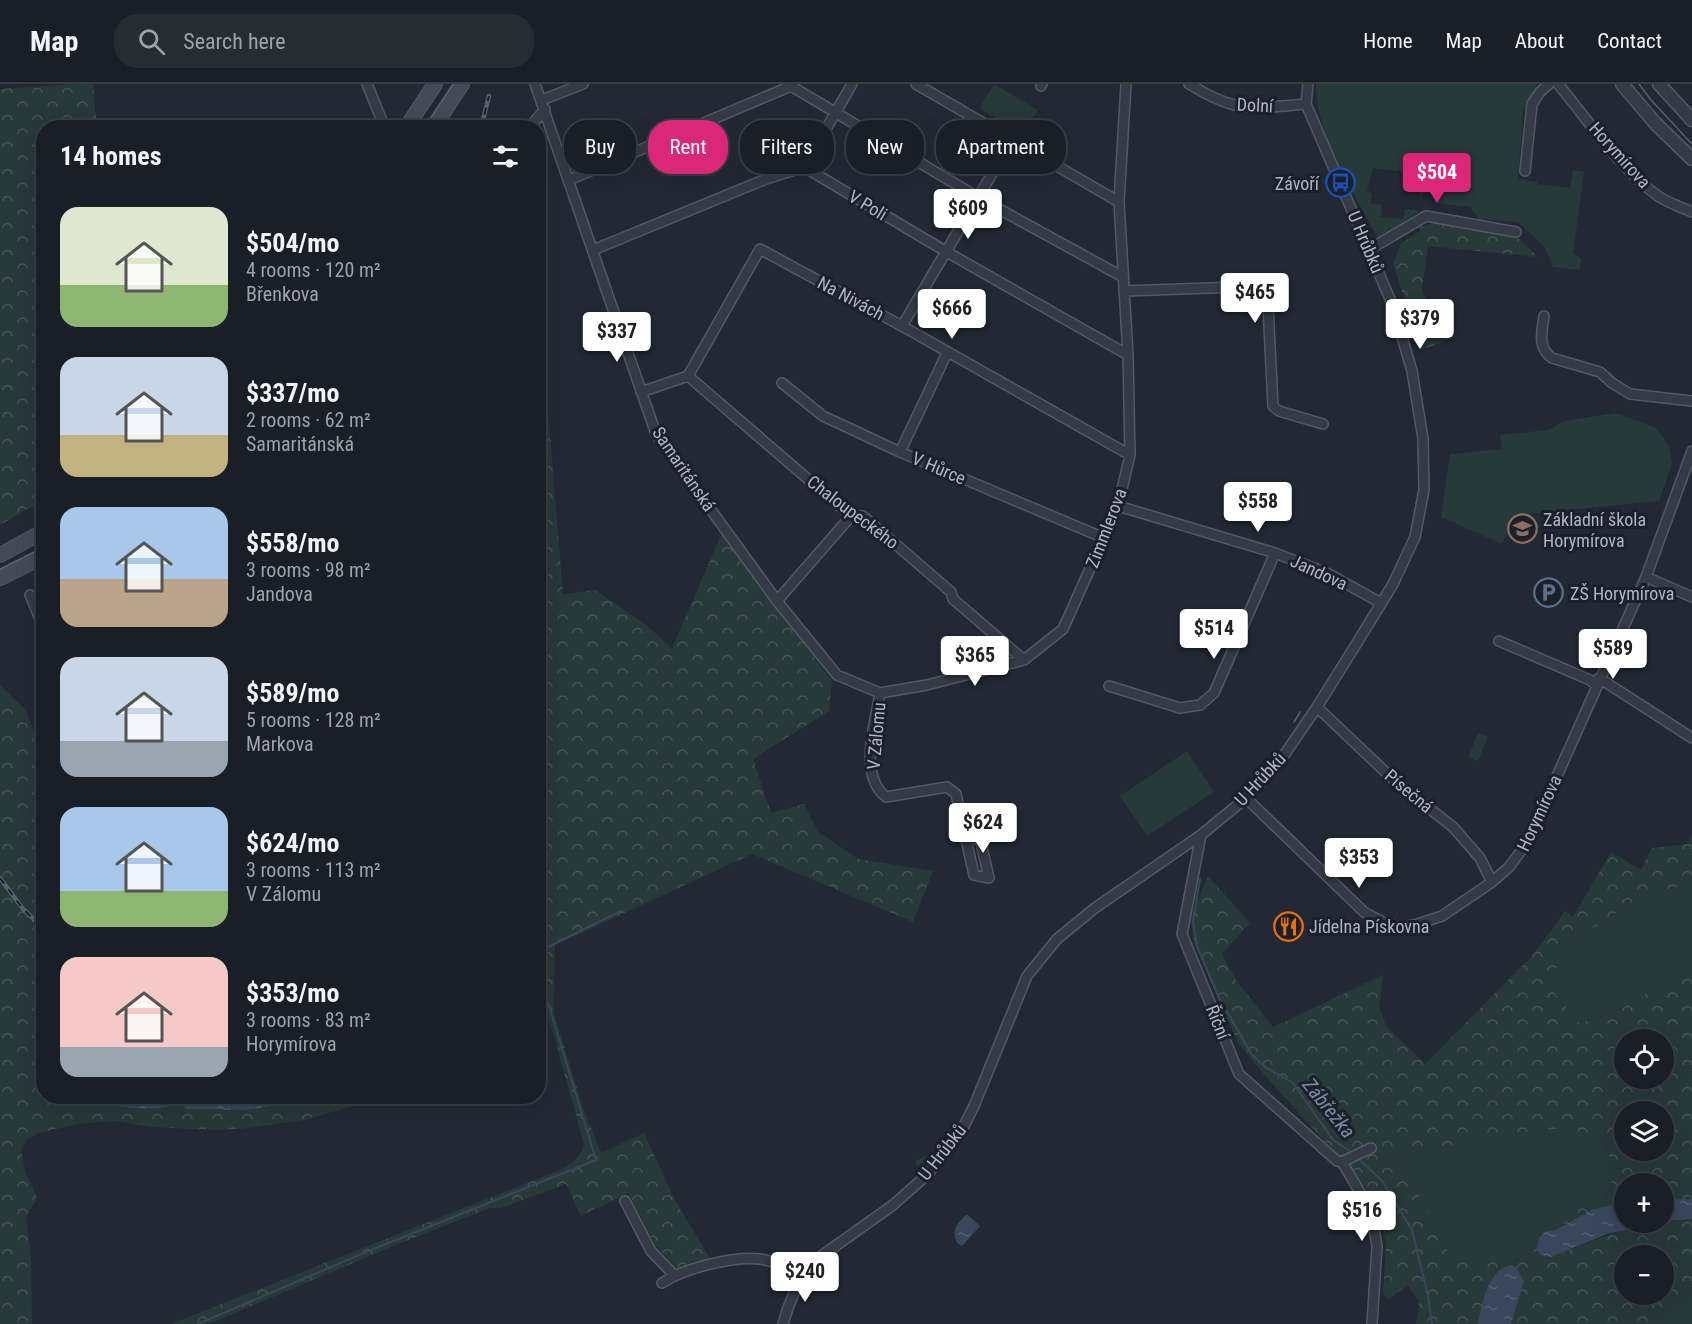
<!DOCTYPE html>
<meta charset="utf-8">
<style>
body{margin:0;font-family:"Roboto Condensed",sans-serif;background:#272c33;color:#f1f3f6;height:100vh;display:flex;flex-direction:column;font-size:22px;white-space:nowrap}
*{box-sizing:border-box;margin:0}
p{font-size:20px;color:#9fa2a7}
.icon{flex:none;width:33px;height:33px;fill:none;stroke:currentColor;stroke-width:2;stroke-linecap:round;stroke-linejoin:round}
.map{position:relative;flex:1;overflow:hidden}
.panel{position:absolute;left:36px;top:36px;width:510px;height:984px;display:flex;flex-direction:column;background:#1a1f27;border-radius:24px;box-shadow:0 6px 24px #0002,0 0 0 2px #383d44}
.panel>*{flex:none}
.hud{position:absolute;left:564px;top:36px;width:570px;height:54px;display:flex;gap:12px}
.fabs{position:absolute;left:1614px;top:945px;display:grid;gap:12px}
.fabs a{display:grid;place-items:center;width:60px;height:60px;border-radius:50%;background:#1a1f27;box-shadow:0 6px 24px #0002,0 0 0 2px #383d44;font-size:30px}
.price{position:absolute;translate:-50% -51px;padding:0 14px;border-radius:6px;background:#fff;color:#222;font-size:20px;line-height:39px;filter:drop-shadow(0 2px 3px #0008)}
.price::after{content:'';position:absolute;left:50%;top:36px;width:18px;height:14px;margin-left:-9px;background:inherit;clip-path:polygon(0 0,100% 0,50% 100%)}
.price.selected{background:#db2777;color:#fff}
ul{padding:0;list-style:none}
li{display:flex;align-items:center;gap:18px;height:150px;padding:0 24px}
li span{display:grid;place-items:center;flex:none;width:168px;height:120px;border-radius:18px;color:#555}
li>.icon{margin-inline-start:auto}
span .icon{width:72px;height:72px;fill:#fffc;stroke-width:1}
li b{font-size:26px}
h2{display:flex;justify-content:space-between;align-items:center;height:72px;padding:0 24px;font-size:26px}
.pill{padding:0 21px;border-radius:24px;background:#1a1f27;box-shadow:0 6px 24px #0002,0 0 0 2px #383d44;font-size:21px;line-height:54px}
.pill.selected{background:#db2777;color:#fff}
header{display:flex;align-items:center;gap:36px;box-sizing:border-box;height:84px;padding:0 30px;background:#1a1f27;border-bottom:2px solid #383d44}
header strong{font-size:28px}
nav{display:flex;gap:33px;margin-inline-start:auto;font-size:21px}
.search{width:420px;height:54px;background:#272c33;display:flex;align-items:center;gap:15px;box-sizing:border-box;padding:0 21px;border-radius:24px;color:#9fa2a7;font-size:22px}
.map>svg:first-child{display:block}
.green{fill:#283939}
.forest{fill:url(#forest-crowns);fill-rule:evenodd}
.water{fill:url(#water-ripples)}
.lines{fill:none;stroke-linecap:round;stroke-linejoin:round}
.stream{stroke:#39465c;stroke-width:2}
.minor-casing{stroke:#535963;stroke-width:12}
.tertiary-casing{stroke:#535963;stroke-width:15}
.secondary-casing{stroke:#535963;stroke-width:16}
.minor{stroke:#353b45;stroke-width:9}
.tertiary{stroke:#353b45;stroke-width:12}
.secondary{stroke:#444a58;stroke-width:14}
.tram{stroke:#5a616e;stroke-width:1.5}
.rail-casing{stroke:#5a616e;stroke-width:4.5}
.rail{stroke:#1b202a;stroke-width:2;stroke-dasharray:7;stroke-linecap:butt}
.labels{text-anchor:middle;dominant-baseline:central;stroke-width:6;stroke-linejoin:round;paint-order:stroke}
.street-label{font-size:18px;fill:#b0b6c2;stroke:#1b202a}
.poi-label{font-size:18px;fill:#b0b6c2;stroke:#1b202a;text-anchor:start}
.water-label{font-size:20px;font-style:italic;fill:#7c8ca7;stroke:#1b202a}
</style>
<header>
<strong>Map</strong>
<div class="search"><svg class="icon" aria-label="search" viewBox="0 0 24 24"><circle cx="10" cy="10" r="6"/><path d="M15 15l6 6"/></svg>Search here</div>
<nav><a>Home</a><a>Map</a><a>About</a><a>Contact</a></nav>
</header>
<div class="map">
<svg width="1692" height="1240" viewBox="0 0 1692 1240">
<defs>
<pattern id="forest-crowns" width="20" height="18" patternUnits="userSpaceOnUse" patternTransform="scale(1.5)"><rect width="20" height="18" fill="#283939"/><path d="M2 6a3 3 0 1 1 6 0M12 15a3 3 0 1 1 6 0" fill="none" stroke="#455354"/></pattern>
<pattern id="water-ripples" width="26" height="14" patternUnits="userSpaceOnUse" patternTransform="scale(1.5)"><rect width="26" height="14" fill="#39465c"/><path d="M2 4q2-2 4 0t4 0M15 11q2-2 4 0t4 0" fill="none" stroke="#535e72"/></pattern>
</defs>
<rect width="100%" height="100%" fill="#222934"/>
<!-- green -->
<path class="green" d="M 994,0 L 1038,26 L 1023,51 L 979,24 Z
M 1316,0 L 1537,0 L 1523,28 L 1518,95 L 1537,98 L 1537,100 L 1570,104 L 1573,86 L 1584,88 L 1573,170 L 1581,174 L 1580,186 L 1553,183 L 1545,164 L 1518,138 L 1479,135 L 1470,123 L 1435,119 L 1437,104 L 1425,108 L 1420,112 L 1420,106 L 1405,104 L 1406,88 L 1373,84 L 1367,108 L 1372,109 L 1370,119 L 1382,121 L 1381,133 L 1403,135 L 1405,125 L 1417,126 L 1418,128 L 1379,156 C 1357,115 1314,47 1316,0 Z
M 1616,329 L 1656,344 L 1669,362 L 1672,379 L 1659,417 L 1516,431 L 1502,460 L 1441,433 L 1450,370 L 1502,365 L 1500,351 L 1548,346 L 1564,337 Z
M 1478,649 L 1488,653 L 1478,677 L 1468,673 Z
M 1187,667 L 1214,708 L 1147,752 L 1120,712 Z
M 1692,800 L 1692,883 L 1608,931 L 1579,939 L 1549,902 L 1565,863 L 1645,810 Z
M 1570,1044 L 1606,1060 L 1614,1093 L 1604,1115 L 1561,1132 L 1533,1156 L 1534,1172 L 1516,1176 L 1450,1176 L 1446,1162 L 1414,1102 L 1383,1072 L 1385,1068 L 1407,1070 L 1523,1048 Z
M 939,1066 L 920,1087 L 915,1077 Z
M 1692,1209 L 1692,1240 L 1658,1240 L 1665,1222 Z"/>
<!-- forest -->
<path class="forest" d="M 77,0 L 93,0 L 97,43 L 44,44 L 43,416 L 0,441 L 0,5 Z
M 1437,138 L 1516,152 L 1538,173 L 1428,162 L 1422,205 L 1438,249 L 1459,252 L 1421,266 L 1393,180 L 1401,159 L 1420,147 L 1419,143 Z
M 549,338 L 563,510 L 595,506 L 646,541 L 672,564 L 722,449 L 832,597 L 829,627 L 753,675 L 771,729 L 804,720 L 817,747 L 858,775 L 933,787 L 913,838 L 752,770 L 555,861 L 554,929 L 583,1024 L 601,1069 L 644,1049 L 676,1118 L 711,1176 L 677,1185 L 655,1160 L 628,1109 L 581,1132 L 566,1100 L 501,1124 L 490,1124 L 391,1163 L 209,1240 L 171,1240 L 555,1088 C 570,1081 579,1077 584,1060 L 556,959 L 548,935 L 538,926 L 538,340 Z
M 0,601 L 26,626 L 43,673 L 44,1012 L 384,1013 L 304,1036 L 240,1045 L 216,1046 L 152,1043 L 115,1037 L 78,1040 L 39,1049 L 26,1056 L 21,1067 L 26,1089 L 37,1114 L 26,1133 L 31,1172 L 32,1240 L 0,1240 Z
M 1692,750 L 1692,800 L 1645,810 L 1566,862 L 1549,902 L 1579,939 L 1608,931 L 1692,883 L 1692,1116 L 1664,1116 L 1664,1100 L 1624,1100 L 1624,1119 L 1618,1119 L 1564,1140 L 1555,1146 L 1544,1148 L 1562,1169 C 1605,1151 1645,1137 1692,1135 L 1692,1209 L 1665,1222 L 1658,1240 L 1511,1240 L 1515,1222 L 1481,1225 L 1478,1240 L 1416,1240 L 1419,1217 L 1408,1202 L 1396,1209 L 1389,1216 L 1383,1209 L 1386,1160 L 1378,1123 L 1360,1096 L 1267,994 L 1238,959 L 1194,860 L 1191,833 L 1208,792 L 1250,839 L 1222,870 L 1236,896 L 1273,943 L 1383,891 L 1379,923 L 1386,942 L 1425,980 L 1533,871 L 1565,827 L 1573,833 L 1611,768 L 1641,786 L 1652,764 L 1688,760 ZM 1624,956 L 1664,956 L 1664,994 L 1624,994 ZM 1624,1028 L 1664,1028 L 1664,1066 L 1624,1066 ZM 1570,1044 L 1606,1060 L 1614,1093 L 1604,1115 C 1586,1122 1542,1134 1534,1154 C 1532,1159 1534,1166 1534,1172 L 1516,1176 L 1450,1176 L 1446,1162 L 1414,1102 L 1383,1072 L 1385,1068 L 1407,1070 L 1523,1048 ZM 1624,1172 L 1664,1172 L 1664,1210 L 1624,1210 Z"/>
<!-- water -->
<path class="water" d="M 79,1013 L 179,1013 L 179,1018 C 157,1032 111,1019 85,1019 Z
M 280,1013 L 278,1021 L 246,1026 L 186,1025 L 183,1021 L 183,1013 Z
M 285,1013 L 285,1012 L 336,1013 L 315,1015 L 301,1020 L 289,1019 Z
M 1685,1115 L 1692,1116 L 1692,1135 L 1664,1137 L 1664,1116 Z
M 1618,1119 L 1624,1119 L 1624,1138 L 1658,1139 L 1607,1150 L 1551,1173 L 1540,1171 L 1537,1164 L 1539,1154 L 1544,1148 L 1555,1146 L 1592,1126 Z
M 966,1131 L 969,1132 L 980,1142 L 962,1162 L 957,1159 C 951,1146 957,1140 966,1131 Z
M 1511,1181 L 1516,1183 L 1524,1197 L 1511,1240 L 1478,1240 C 1482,1219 1487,1187 1511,1181 Z"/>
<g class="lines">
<!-- stream -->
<path class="stream" d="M 1200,795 L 1193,838 L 1197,862 L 1219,914 L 1252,971 L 1265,983 L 1293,999 L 1333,1056 L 1353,1069
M 538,884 L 542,866 L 621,827
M 1357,1073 L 1383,1098 L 1412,1146 L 1428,1212 L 1432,1240
M 198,1240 L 366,1168 L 596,1076 L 538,886"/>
<defs>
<path id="minor" d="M 367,0 L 385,44
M 535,0 L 656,350 L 777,517 L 837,591 L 880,609 L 927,601 L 1024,576 L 1063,545 L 1118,422 L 1130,371 L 1128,271 L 1119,118 L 1126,0
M 916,0 L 1119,118
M 1189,0 C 1202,8 1216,16 1231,20 C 1250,26 1287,22 1306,20
M 1558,0 C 1589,37 1619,84 1658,112 C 1668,119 1681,123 1692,128
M 1041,2 L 1042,0
M 542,16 L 583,0
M 529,44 L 545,25
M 804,83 L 852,0
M 1525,87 L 1532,20 L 1540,8 L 1549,0
M 569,96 L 791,2 L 979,114 L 1123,193
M 1370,165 L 1426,132 L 1516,148
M 593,166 L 766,95 L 804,83 L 945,167 L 1128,271
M 1124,207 L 1267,202 L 1273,322 L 1279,327 L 1323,340
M 1544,232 C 1542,248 1537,263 1552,274 L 1600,288 L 1612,299 L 1630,310 L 1692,317
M 902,242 L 1012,56
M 688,292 L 760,165 L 902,242 L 1130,371
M 782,299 L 823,332 L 900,368 L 1104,454
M 641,308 L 688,292 L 851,432 L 863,432 L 951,508 L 953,515 L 1024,576
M 900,368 L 947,269
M 1118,422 L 1275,469 L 1327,489 L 1381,519
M 1646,493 L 1692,513
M 30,511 L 44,545
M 777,517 L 851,432
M 1499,557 L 1590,596 L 1596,601
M 1599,594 L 1692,654
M 1109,602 L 1180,624 L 1200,621 L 1214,609 L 1275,469
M 880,609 C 875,640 858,691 886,713 L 947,703 L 956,710 L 974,791 L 989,794 L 980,754 L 966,755
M 1317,623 L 1397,699 L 1453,743 L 1480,774 L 1492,798
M 1246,714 L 1364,828 L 1388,841 L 1402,843 L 1414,841 L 1442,832 L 1492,798 L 1509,783 L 1527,759 L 1646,493 L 1692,367
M 1201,751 L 1182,850 L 1239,990 L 1337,1077 L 1342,1078 L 1371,1064
M 1342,1078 L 1371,1127 L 1377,1162 L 1372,1240
M 625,1117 L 651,1167 L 674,1191
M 662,1199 C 685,1184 733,1172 760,1175 C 775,1177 791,1185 804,1189
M 783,1240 C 789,1217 799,1196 813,1178 L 893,1121 L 928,1090 L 961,1048 L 974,1022 L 1027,892 L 1057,855 L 1095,824 L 1201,751 L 1246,714 L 1278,680 L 1317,623 L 1360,554 L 1393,500 L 1415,453 L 1424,406 L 1423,355 L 1412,287 L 1393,222 L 1306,20 L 1308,0"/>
<path id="tertiary" d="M 1622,0 L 1655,39 L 1692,75
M 1659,0 L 1692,36"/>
<path id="secondary" d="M 406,44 L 435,0
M 433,44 L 462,0
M 0,471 L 44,447
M 0,494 L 44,472"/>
</defs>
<!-- minor casing -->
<use href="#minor" class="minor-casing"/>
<!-- tertiary casing -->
<use href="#tertiary" class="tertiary-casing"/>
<!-- secondary casing -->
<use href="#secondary" class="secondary-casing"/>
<!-- minor -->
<use href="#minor" class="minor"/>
<!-- tertiary -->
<use href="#tertiary" class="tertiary"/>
<!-- secondary -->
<use href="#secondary" class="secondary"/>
<!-- tram -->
<path class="tram" d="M 1639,0 L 1651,16 L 1692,60
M 424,44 L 453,0
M 0,485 L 44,463
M 1294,638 L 1300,628"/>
<defs>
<path id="rail" d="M 481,44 L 489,12
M 0,794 L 23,825 L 44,845"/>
</defs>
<!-- rail casing -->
<use href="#rail" class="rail-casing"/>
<!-- rail -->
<use href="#rail" class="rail"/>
</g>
<!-- icons -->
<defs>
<symbol id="bus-ring" viewBox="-11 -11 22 22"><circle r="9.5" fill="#1b202a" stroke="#1a4fb4" stroke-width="1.5"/><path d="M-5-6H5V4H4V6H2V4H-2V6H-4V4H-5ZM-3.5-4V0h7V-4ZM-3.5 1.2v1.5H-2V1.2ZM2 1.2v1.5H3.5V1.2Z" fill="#1a4fb4"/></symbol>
<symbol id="school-ring" viewBox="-11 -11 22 22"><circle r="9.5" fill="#1b202a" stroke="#8d6e63" stroke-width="1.5"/><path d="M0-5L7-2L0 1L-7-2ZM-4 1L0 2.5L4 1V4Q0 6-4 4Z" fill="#8d6e63"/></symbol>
<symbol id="parking-ring" viewBox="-11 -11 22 22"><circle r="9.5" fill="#1b202a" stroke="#5c6f8a" stroke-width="1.5"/><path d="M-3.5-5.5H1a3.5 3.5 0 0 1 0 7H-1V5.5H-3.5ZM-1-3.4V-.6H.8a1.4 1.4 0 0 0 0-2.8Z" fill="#5c6f8a"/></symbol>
<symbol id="restaurant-ring" viewBox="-11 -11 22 22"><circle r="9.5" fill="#1b202a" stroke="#e8710a" stroke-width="1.5"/><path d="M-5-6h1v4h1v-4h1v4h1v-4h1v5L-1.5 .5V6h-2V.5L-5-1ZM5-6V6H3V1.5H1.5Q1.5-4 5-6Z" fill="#e8710a"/></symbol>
</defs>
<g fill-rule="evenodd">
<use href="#bus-ring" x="1324" y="82" width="33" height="33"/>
<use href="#school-ring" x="1506" y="428" width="33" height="33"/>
<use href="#parking-ring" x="1532" y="492" width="33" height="33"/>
<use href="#restaurant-ring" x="1272" y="826" width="33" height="33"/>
</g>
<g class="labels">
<!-- street labels -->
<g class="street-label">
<text transform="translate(1255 21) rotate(3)">Dolní</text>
<text transform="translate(1620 71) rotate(48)">Horymírova</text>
<text transform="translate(868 121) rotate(31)">V Poli</text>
<text transform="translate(1366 158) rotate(67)">U Hrůbků</text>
<text transform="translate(851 214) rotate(28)">Na Nivách</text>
<text transform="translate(939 384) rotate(23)">V Hůrce</text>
<text transform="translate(684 385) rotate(56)">Samaritánská</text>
<text transform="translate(853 428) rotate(37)">Chaloupeckého</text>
<text transform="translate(1106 444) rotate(-69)">Zimmlerova</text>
<text transform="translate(1319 488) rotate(25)">Jandova</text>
<text transform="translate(876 652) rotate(-85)">V Zálomu</text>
<text transform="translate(1260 695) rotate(-47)">U Hrůbků</text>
<text transform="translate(1409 707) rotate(40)">Písečná</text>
<text transform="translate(1539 729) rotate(-65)">Horymírova</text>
<text transform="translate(1218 938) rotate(68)">Říční</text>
<text transform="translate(942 1068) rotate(-52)">U Hrůbků</text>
</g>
<!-- poi labels -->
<g class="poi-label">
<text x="1319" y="99" text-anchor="end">Závoří</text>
<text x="1543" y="435">Základní škola<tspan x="1543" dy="21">Horymírova</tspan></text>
<text x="1570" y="509">ZŠ Horymírova</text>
<text x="1309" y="842">Jídelna Pískovna</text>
</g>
<!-- water labels -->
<g class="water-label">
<text transform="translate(1329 1024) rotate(51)">Zábřežka</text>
</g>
</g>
</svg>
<div class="fabs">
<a><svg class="icon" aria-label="locate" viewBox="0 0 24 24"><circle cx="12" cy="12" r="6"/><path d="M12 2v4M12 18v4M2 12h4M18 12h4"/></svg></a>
<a><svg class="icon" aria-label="layers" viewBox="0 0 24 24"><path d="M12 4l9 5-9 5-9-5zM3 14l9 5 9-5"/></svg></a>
<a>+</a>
<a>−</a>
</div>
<b class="price selected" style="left:1437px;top:120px">$504</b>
<b class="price" style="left:968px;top:156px">$609</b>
<b class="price" style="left:1255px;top:240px">$465</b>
<b class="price" style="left:952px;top:256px">$666</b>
<b class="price" style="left:1420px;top:266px">$379</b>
<b class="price" style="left:617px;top:279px">$337</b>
<b class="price" style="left:1258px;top:449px">$558</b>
<b class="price" style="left:1214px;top:576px">$514</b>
<b class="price" style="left:1613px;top:596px">$589</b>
<b class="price" style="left:975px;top:603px">$365</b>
<b class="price" style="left:983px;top:770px">$624</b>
<b class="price" style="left:1359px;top:805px">$353</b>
<b class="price" style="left:1362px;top:1158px">$516</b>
<b class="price" style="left:805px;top:1219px">$240</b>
<div class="hud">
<a class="pill">Buy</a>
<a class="pill selected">Rent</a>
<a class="pill">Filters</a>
<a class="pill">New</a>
<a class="pill">Apartment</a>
</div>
<section class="panel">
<h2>14 homes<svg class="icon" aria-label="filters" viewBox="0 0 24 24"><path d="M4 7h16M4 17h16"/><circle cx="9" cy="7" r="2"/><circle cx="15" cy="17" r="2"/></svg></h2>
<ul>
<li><span style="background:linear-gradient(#dfe7d0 65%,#8fb573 0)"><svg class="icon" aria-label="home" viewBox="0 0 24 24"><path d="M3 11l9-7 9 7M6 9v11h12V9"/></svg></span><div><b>$504/mo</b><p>4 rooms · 120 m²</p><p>Břenkova</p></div></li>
<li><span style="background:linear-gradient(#c9d6e8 65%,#c2b280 0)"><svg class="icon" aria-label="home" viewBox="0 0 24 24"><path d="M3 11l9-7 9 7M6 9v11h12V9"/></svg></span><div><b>$337/mo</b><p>2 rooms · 62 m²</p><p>Samaritánská</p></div></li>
<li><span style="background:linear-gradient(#a9c7e8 60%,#b9a48a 0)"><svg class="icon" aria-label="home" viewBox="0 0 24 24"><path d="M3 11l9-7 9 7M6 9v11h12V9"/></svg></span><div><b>$558/mo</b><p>3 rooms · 98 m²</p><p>Jandova</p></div></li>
<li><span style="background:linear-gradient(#c9d6e8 70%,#9aa5b1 0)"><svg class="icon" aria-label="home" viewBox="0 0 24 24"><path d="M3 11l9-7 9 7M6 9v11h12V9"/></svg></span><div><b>$589/mo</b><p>5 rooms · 128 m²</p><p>Markova</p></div></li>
<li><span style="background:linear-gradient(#a9c7e8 70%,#8fb573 0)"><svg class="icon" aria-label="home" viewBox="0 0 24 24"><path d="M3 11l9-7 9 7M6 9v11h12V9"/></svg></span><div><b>$624/mo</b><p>3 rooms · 113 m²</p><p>V Zálomu</p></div></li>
<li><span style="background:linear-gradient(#f6c9c9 75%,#9aa5b1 0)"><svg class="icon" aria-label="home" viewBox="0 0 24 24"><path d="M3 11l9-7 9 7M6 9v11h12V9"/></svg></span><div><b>$353/mo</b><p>3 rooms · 83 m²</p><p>Horymírova</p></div></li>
</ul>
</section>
</div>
